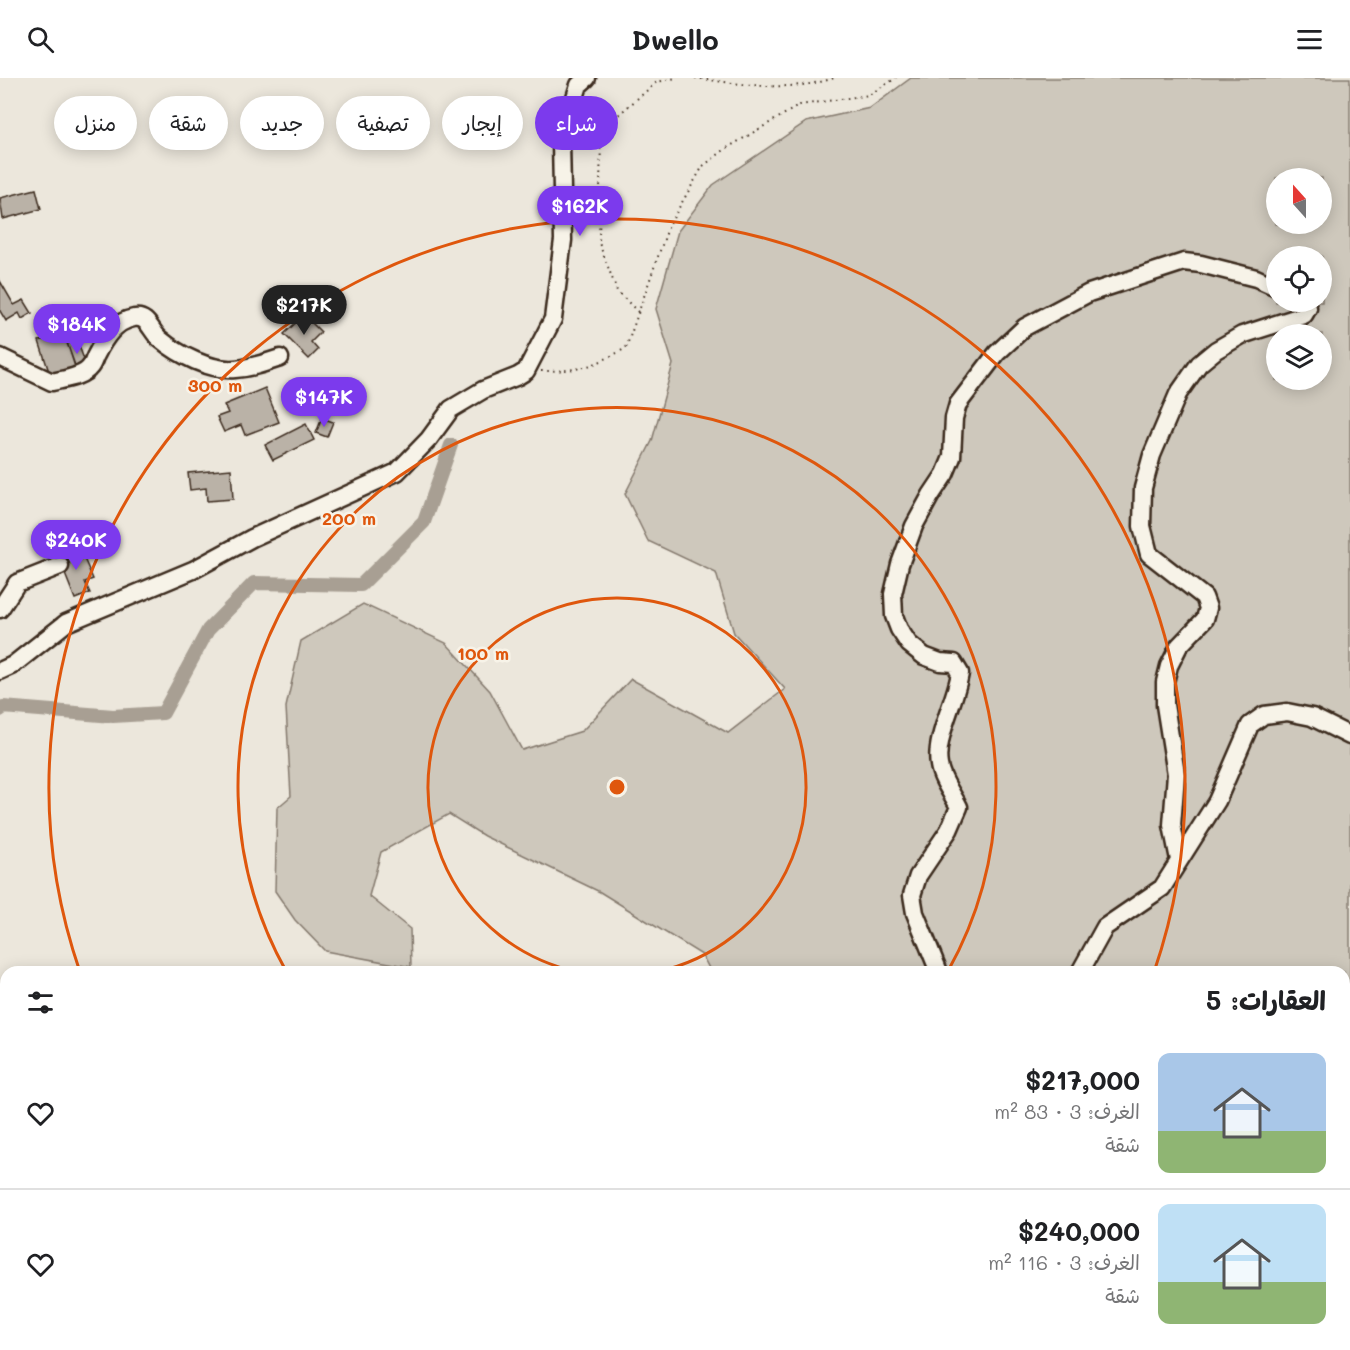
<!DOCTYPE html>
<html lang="ar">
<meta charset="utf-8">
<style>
body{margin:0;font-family:Mali,"Playpen Sans Arabic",sans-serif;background:#f2f2f2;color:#202124;direction:rtl;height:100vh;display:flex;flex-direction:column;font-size:22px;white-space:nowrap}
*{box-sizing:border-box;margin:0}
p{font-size:20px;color:#757577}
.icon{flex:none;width:33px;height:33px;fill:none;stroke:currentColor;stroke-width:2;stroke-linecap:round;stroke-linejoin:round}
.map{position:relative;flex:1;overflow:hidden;direction:ltr}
.drawer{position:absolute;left:0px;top:888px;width:1350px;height:384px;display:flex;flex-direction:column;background:#fff;border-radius:18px 18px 0 0;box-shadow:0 3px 15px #0003;direction:rtl}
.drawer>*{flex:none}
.guide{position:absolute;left:18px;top:18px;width:600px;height:54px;direction:rtl;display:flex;gap:12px}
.needle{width:39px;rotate:339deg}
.controls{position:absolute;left:1266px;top:90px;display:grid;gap:12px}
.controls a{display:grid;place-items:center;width:66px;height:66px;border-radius:50%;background:#fff;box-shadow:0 3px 15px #0003;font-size:30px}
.price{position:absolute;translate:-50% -51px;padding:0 14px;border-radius:21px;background:#7c3aed;color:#fff;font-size:20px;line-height:39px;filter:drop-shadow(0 2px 3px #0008)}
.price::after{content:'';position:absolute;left:50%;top:36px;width:18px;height:14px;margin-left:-9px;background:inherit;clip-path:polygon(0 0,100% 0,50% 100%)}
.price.active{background:#222;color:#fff}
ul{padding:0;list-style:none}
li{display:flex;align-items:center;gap:18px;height:150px;padding:0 24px}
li+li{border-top:2px solid #e0e0e0}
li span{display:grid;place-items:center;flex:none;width:168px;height:120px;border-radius:12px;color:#555}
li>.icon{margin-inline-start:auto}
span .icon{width:72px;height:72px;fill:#fffc;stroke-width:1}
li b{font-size:26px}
h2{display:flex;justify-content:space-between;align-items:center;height:72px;padding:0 24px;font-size:26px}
.chip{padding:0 21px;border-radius:27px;background:#fff;box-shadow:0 3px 15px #0003;font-size:21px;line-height:54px}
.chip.active{background:#7c3aed;color:#fff}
header{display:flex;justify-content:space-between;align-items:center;height:78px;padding:0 24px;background:#fff;font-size:27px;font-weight:700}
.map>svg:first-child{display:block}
.green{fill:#cec8bc;stroke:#84796d;stroke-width:1.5;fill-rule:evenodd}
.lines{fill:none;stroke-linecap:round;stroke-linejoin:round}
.canal{stroke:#a89f93;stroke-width:14}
.building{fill:#bab2a7;stroke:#3b2a1e;stroke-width:1.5}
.minor-casing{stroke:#3b2a1e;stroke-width:21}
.path{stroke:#3b2a1e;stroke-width:2;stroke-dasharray:1.5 4.5;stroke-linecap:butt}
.minor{stroke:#f7f3e8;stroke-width:16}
.ring{fill:none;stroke:#df570d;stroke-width:3}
.centre{fill:#df570d;stroke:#f7f3e8;stroke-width:3}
.ring-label{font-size:18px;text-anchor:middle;font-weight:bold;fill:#df570d;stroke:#f7f3e8;stroke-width:5;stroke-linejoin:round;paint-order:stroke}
</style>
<header><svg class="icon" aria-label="menu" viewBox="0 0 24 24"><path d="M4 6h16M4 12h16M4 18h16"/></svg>Dwello<svg class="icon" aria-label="search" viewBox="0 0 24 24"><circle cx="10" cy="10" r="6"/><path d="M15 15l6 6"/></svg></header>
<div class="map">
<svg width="1350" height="1272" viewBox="0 0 1350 1272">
<rect width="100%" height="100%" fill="#ece7dc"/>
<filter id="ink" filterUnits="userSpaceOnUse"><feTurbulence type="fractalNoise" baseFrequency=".0167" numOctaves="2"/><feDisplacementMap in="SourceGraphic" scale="12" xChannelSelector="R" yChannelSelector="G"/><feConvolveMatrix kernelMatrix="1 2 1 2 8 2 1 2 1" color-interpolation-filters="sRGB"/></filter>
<g filter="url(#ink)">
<!-- green -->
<path class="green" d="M 911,0 L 1350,0 L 1350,1272 L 725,1272 L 736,1266 L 1344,1266 L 1344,894 L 711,894 L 702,877 L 600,814 L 484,758 L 449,736 L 381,774 L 369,818 L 410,851 L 411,889 L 325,873 L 295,842 L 275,813 L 277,730 L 291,718 L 286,629 L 301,563 L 363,526 L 446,565 L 490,613 L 522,672 L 582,653 L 631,601 L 728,655 L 785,611 L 734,555 L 716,495 L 648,463 L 625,416 L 652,363 L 673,286 L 656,231 L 678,153 L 713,107 L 806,44 L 870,30 ZM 1276,100 L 1322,100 L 1322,146 L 1276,146 ZM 1276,178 L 1322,178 L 1322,224 L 1276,224 ZM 1276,256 L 1322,256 L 1322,302 L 1276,302 Z"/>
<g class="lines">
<!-- canal -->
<path class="canal" d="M 0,632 L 3,629 L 113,638 L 163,635 L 208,552 L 254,505 L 361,507 L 424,444 L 451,367"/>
</g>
<!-- building -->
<path class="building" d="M 36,111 L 41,131 L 3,141 L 0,120 Z
M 0,203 L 14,227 L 24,222 L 32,235 L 22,241 L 19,235 L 6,243 L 0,233 Z
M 304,237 L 321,254 L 311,264 L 318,272 L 309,281 L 284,256 Z
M 64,255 L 76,292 L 51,300 L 39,263 Z
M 77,262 L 87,290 L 77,293 L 67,265 Z
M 265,310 L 279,344 L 245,357 L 241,347 L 224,354 L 217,339 L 228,335 L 224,327 Z
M 322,340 L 333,344 L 327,359 L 316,355 Z
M 306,346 L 314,362 L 273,382 L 265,367 Z
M 231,391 L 233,421 L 207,423 L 206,410 L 190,412 L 188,395 Z
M 78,467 L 93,501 L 85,504 L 90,515 L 75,521 L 57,476 Z
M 57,1266 L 83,1266 L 78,1272 L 52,1272 Z"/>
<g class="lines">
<defs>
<path id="minor" d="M 0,279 L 52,304 C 64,301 83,299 90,289 C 93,286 94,280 96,277 C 104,261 115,243 134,240 C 148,237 151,254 160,261 C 179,277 210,293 235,291 C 251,290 265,285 280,280
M 0,531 L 17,505 L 60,488
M 0,593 L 13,587 L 66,545 L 193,492 L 252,460 L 397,394 L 429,361 L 451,331 L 483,312 L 518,298 L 526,293 L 553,241 L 563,162 L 561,63 L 579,7 L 587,0
M 1179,782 L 1172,747 L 1176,696 L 1165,627 L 1165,604 L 1169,588 L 1179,568 L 1205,541 L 1208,530 L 1204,519 L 1149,476 L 1142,448 L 1143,410 L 1152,377 L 1178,316 L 1199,286 L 1216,272 L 1242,257 L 1304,237 L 1308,230 L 1305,224
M 939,894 L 915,835 L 912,817 L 918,798 L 949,752 L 959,729 C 953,717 941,701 939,687 C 934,661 956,622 960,595 L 954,585 L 940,584 L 924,578 L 909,566 L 899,551 L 894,538 L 893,516 L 900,486 L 914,448 L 931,417 L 945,396 L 952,379 L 954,340 L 958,326 L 997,275 L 1025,249 L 1089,215 L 1184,184 L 1201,186 L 1256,200 L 1276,209
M 1080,894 L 1105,849 L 1162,810 L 1217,723 L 1250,647 L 1264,637 L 1287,634 L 1312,639 L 1350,658
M 291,1266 L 292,1272
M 87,1272 L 95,1266
M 407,1272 L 412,1266
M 782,1272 L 787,1266"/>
</defs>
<!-- minor casing -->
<use href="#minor" class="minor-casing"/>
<!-- path -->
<path class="path" d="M 695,0 C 740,6 790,15 834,0
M 638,234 L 617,213 L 599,165 L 601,58 L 610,44 L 657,4 L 676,0
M 541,293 C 581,293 592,289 626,270 L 669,147 L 703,88 L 727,70 L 800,27 L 869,17 L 896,0"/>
<!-- minor -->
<use href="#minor" class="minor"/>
</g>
</g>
<!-- distance rings -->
<g class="ring">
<path d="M578 894A189 189 0 1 1 656 894"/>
<path d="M286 893A379 379 0 1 1 948 893"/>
<path d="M725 1267A568 568 0 0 1 696 1271M538 1271A568 568 0 0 1 509 1267M80 894A568 568 0 1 1 1154 894"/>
</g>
<circle cx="617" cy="709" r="9" class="centre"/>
<g class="ring-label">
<text x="215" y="314">300 m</text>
<text x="349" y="447">200 m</text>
<text x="483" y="582">100 m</text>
</g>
</svg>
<div class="controls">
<a><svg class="needle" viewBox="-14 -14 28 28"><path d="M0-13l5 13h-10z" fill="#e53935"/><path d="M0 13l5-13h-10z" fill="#757577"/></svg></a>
<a><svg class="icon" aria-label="locate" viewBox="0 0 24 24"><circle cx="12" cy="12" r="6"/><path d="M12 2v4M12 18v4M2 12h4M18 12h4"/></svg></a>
<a><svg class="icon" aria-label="layers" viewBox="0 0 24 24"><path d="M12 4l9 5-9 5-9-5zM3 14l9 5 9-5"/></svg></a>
</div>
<b class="price" style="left:580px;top:159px">$162K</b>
<b class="price active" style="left:304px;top:258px">$217K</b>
<b class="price" style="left:77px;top:277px">$184K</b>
<b class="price" style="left:324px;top:350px">$147K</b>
<b class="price" style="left:76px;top:493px">$240K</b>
<div class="guide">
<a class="chip active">شراء</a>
<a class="chip">إيجار</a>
<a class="chip">تصفية</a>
<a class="chip">جديد</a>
<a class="chip">شقة</a>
<a class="chip">منزل</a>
</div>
<section class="drawer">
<h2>العقارات: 5<svg class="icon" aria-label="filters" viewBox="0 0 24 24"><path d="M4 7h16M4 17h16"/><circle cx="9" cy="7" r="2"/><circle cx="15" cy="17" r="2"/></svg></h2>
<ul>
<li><span style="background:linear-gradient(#a9c7e8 65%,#8fb573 0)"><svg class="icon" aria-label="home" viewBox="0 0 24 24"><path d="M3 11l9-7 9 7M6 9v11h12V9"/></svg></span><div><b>$217,000</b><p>الغرف: 3 · 83 m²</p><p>شقة</p></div><svg class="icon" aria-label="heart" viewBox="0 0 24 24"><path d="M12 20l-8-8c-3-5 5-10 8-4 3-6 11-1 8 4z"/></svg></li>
<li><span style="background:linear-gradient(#bfe0f5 65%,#8fb573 0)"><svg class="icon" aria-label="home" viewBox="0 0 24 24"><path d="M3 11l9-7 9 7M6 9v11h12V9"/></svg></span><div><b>$240,000</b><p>الغرف: 3 · 116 m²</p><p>شقة</p></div><svg class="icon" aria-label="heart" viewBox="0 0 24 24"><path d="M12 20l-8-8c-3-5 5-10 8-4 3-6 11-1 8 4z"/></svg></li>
</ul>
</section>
</div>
